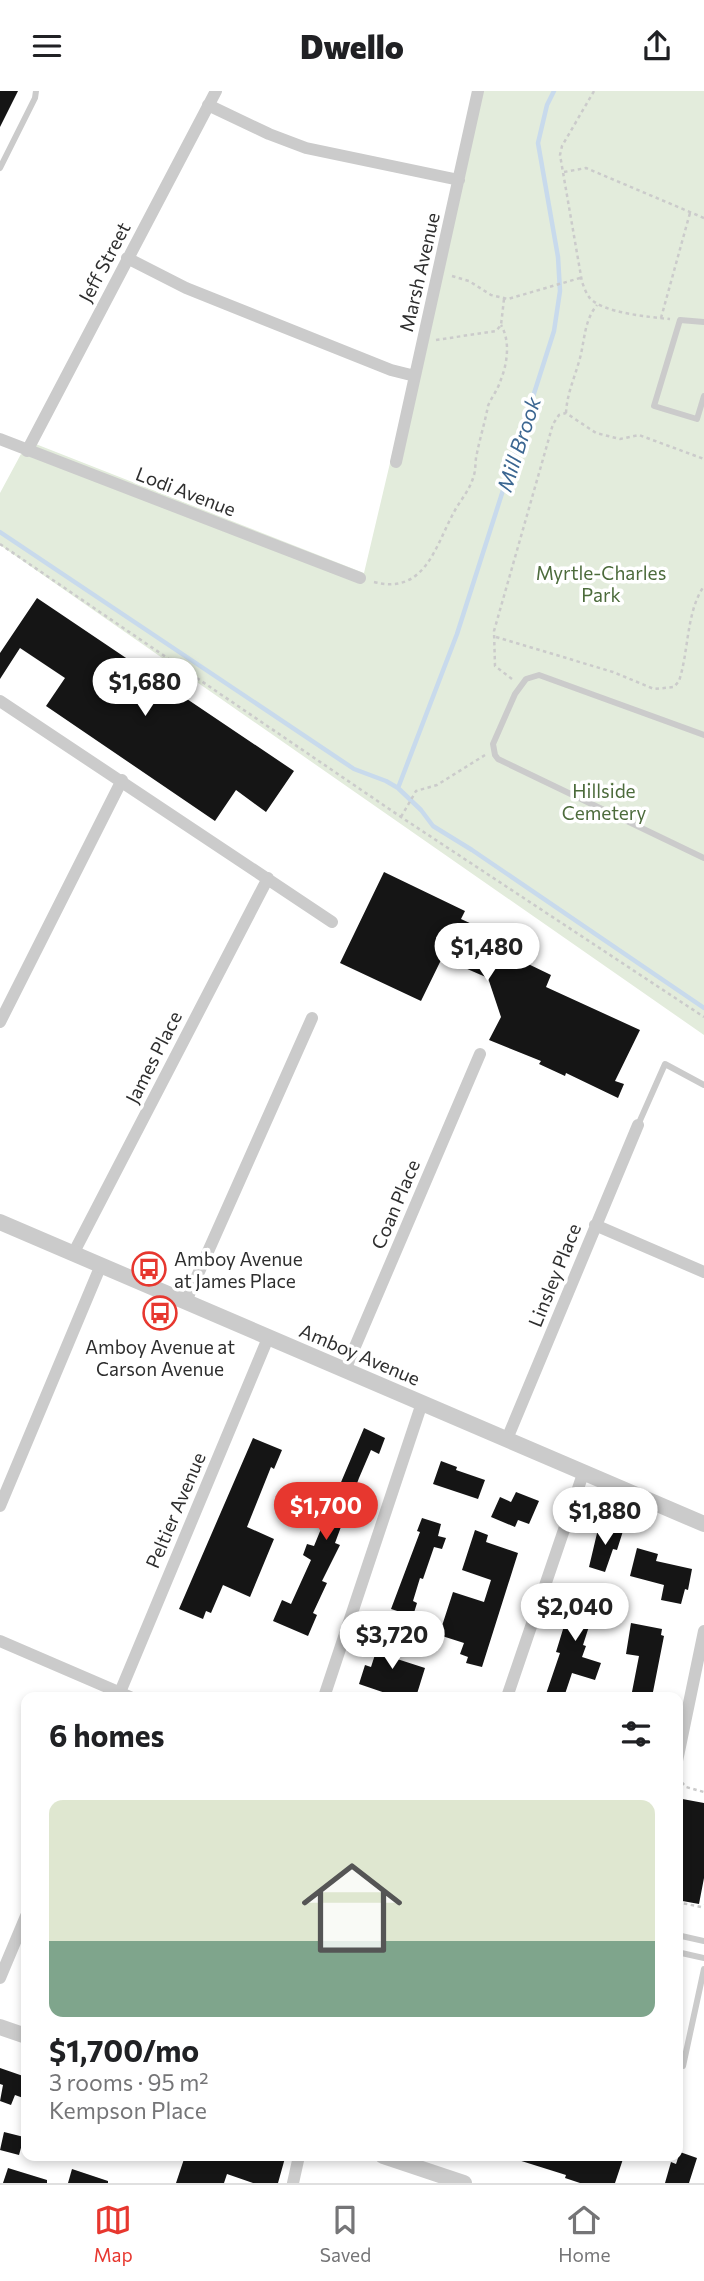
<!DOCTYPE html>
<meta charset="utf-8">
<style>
body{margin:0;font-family:Commissioner,sans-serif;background:#f6f6f6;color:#202124;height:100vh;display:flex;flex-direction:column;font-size:26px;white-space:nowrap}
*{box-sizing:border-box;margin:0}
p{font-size:23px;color:#757577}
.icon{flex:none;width:38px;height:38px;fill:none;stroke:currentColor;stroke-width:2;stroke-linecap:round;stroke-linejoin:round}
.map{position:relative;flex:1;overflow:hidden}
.sheet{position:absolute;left:21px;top:1601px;width:662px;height:469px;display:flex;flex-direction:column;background:#fff;border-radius:14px;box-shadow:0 4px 10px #0003}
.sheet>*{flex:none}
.price{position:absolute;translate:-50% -60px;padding:0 16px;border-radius:24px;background:#fff;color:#222;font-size:23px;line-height:46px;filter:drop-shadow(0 2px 4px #0008)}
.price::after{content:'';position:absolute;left:50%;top:42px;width:21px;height:16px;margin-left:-10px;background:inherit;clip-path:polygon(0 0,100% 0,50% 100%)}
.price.selected{background:#e7372f;color:#fff}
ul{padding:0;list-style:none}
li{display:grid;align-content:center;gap:14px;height:371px;padding:0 28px}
li span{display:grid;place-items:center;height:217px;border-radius:14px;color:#555}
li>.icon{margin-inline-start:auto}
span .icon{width:126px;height:126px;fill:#fffc;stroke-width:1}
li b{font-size:30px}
h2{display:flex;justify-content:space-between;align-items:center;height:84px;padding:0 28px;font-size:30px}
header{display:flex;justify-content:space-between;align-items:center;height:91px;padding:0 28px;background:#fff;font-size:32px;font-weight:800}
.tab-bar{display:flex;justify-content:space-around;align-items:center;height:98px;border-top:2px solid #e0e0e0;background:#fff;font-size:19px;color:#757577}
.tab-bar a{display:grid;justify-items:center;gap:4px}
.tab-bar .selected{color:#e7372f}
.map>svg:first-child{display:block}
.green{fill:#e3ecdc}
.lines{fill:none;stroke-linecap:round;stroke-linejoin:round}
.stream{stroke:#c8daec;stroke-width:4.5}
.building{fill:#151515}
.path{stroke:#cbcbcb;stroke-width:2.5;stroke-dasharray:3.5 3.5;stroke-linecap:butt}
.service{stroke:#cbcbcb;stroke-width:6}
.minor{stroke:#cbcbcb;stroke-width:12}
.tertiary{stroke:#cbcbcb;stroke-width:16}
.labels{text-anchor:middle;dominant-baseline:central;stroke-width:7;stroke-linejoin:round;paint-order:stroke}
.street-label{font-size:19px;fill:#2e2e2e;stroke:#fff}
.park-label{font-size:19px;fill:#4c6b3b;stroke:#fff}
.poi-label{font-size:19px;fill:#2e2e2e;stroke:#fff;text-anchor:start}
.water-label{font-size:21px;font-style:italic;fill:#3b6691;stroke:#fff}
</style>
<header><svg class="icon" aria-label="menu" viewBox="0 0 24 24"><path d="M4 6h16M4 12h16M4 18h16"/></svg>Dwello<svg class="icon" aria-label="share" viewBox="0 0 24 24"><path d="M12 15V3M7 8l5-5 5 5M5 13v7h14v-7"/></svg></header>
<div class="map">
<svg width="704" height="2092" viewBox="0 0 704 2092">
<rect width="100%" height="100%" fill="#fff"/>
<!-- green -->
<path class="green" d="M 478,0 L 704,0 L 704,944 L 0,454 L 0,402 L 28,350 L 364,482 Z"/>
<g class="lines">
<!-- stream -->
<path class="stream" d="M 0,441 L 354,678 L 386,690 L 398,697 L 421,719 L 433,735 L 472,759 L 704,917
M 398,697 L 457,543 L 554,240 L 560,200 L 558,166 L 538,52 L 547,14 L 554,0"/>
</g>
<!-- building -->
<path class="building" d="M 0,0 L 18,0 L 0,36 Z
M 37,507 L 294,680 L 266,721 L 236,699 L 215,730 L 46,615 L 65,587 L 20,557 L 0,588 L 0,562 Z
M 384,781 L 465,820 L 461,828 L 498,845 L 493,856 L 551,884 L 546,896 L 640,939 L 615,990 L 624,993 L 618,1007 L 566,982 L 565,985 L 539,973 L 541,970 L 489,949 L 501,926 L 488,887 L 442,867 L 421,910 L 340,872 Z
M 364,1337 L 385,1347 L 379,1363 L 371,1359 L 359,1387 L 335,1452 L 340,1454 L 322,1490 L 327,1492 L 313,1522 L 317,1524 L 308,1545 L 273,1530 L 282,1509 L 291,1513 L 311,1469 L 303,1464 L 307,1453 L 314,1455 L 323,1433 L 318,1431 L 330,1401 L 336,1403 Z
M 253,1347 L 282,1359 L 274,1378 L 271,1376 L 247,1436 L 274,1448 L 250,1506 L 223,1494 L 211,1522 L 206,1520 L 203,1528 L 179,1518 Z
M 441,1370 L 457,1376 L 456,1379 L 485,1389 L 478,1408 L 433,1393 Z
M 516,1401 L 539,1410 L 529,1433 L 518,1429 L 515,1436 L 491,1426 L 500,1406 L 511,1411 Z
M 422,1427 L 441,1433 L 438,1445 L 446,1447 L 442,1458 L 434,1456 L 423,1488 L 420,1487 L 413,1510 L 417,1512 L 413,1525 L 391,1518 L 420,1441 L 417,1440 Z
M 603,1433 L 623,1440 L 617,1459 L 613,1458 L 605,1481 L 589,1476 L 598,1438 L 601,1439 Z
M 475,1439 L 488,1444 L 486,1451 L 518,1462 L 482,1576 L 466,1572 L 468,1566 L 460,1563 L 464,1552 L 439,1544 L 453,1501 L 484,1511 L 491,1489 L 462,1479 Z
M 637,1457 L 658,1463 L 656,1470 L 692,1478 L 688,1499 L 685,1498 L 681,1513 L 661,1509 L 664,1494 L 630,1485 Z
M 576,1496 L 604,1505 L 598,1525 L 593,1523 L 583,1554 L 586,1555 L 582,1566 L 601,1572 L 595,1589 L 572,1582 L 564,1606 L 545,1606 L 560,1562 L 556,1561 Z
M 631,1532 L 662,1538 L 661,1544 L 664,1545 L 652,1606 L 631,1606 L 639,1565 L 626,1563 Z
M 383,1539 L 401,1545 L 394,1567 L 425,1577 L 416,1606 L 397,1606 L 359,1593 L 365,1574 L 371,1576 Z
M 677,1707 L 704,1712 L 704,1787 L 699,1813 L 677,1809 Z
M 0,1977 L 26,1986 L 26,2008 L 15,2004 L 11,2014 L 0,2010 L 3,1994 L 0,1993 Z
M 4,2041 L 24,2046 L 19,2064 L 0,2059 Z
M 680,2061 L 697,2067 L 689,2092 L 665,2092 L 671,2071 L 676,2073 Z
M 185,2065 L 277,2065 L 285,2067 L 278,2092 L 253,2092 L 227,2083 L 224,2092 L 176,2092 Z
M 516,2065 L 624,2065 L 615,2092 L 580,2092 L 565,2087 L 566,2084 L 515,2068 Z
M 8,2077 L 47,2089 L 47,2092 L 3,2092 Z
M 72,2078 L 108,2090 L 108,2092 L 68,2092 Z"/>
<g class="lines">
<!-- path -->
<path class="path" d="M 594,0 L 562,55 L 560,64 L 582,191 C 584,196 586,202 589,206 C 601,222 650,226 670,228
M 564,81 L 586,77 L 704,127
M 452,185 L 469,190 L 491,204 L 508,208 L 580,187
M 661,227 L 690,122
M 436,249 L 496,240 L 501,234 L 504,208
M 566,322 C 567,302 575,286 580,267 C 585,248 584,230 597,214
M 0,453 L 401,726 L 704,926
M 374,491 C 425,504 435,456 454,421 C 461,408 470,399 474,384 C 476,377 475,369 477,362 C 480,347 485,331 488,315 C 491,307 497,300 500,291 C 507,274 511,251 501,234
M 496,546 L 613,581 L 654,598 L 674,596 L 679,590 C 689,560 686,521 704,495
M 512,588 L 495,575 L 494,540 L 553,333 L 559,324 L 566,322 L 596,342 L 620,348 L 639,344 L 704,368
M 401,726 L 416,700 L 437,694 L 485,664
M 677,1686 L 686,1696 L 704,1701
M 677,1811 L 701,1816 L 704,1814"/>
<!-- service -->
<path class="service" d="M 0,77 L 35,7 L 36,0
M 704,231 L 680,229 L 654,315 L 697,328 L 704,305
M 704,644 L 539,584 L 526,588 L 515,603 L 493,653 L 495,664 L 498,668 L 704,767
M 638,1034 L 665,973 L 704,994
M 677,1844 L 704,1850
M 677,1861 L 704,1867
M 683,1975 L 704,1878"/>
<!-- minor -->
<path class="minor" d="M 208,14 L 269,43 L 306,57 L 459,89
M 127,167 L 186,197 L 391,279 L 415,285
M 0,348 L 360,487
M 27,360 L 216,0
M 396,371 L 478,0
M 0,610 L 332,831
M 0,931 L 122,689
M 595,1134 L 704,1181
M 73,1163 L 268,787
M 186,1210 L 312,927
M 345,1279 L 480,963
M 507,1348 L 638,1034
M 0,1415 L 101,1174
M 0,1550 L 130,1606
M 118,1606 L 268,1247
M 324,1606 L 422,1312
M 507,1606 L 584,1380
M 677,1670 L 704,1540
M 0,1887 L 26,1825
M 293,2092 L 299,2065"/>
<!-- tertiary -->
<path class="tertiary" d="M 0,1131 L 704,1433
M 0,1936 L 26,1945
M 383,2065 L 464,2092"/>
</g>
<!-- icons -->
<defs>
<symbol id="bus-ring" viewBox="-11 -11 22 22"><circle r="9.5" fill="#fff" stroke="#e7372f" stroke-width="1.5"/><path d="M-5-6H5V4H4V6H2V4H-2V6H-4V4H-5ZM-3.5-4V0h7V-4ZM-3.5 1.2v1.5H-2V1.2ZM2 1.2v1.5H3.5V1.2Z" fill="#e7372f"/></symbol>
</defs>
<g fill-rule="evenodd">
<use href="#bus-ring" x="130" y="1159" width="38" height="38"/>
<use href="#bus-ring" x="141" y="1203" width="38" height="38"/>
</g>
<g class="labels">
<!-- street labels -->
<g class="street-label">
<text transform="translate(104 171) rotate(-62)">Jeff Street</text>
<text transform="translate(419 181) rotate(-77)">Marsh Avenue</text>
<text transform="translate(186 400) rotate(21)">Lodi Avenue</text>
<text transform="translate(153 966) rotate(-63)">James Place</text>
<text transform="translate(395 1113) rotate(-67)">Coan Place</text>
<text transform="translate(554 1184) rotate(-68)">Linsley Place</text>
<text transform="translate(360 1263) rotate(23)">Amboy Avenue</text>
<text transform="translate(175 1419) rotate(-67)">Peltier Avenue</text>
</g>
<!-- park labels -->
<g class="park-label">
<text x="601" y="481">Myrtle-Charles<tspan x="601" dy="22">Park</tspan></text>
<text x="604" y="699">Hillside<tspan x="604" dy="22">Cemetery</tspan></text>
</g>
<!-- poi labels -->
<g class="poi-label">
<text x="174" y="1167">Amboy Avenue<tspan x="174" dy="22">at James Place</tspan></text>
<text x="160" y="1255" text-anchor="middle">Amboy Avenue at<tspan x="160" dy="22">Carson Avenue</tspan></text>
</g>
<!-- water labels -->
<g class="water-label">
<text transform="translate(518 353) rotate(-72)">Mill Brook</text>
</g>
</g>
</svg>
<b class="price" style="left:145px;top:627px">$1,680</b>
<b class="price" style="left:487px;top:892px">$1,480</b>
<b class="price selected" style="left:326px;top:1451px">$1,700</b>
<b class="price" style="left:605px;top:1456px">$1,880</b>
<b class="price" style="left:575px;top:1552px">$2,040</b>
<b class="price" style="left:392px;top:1580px">$3,720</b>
<section class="sheet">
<h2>6 homes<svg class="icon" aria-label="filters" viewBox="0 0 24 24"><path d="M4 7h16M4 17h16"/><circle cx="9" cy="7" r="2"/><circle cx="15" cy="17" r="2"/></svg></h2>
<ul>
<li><span style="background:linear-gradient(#dfe7d0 65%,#7fa58c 0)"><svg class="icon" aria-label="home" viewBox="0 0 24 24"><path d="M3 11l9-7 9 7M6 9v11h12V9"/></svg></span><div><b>$1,700/mo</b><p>3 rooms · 95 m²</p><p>Kempson Place</p></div></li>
</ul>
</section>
</div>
<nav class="tab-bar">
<a class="selected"><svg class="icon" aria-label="map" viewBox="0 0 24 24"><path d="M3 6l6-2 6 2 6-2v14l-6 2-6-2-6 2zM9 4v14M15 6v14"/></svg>Map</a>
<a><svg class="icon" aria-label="saved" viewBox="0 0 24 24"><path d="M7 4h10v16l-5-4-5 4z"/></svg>Saved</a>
<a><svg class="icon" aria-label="home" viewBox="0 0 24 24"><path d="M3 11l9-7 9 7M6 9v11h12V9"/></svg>Home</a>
</nav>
